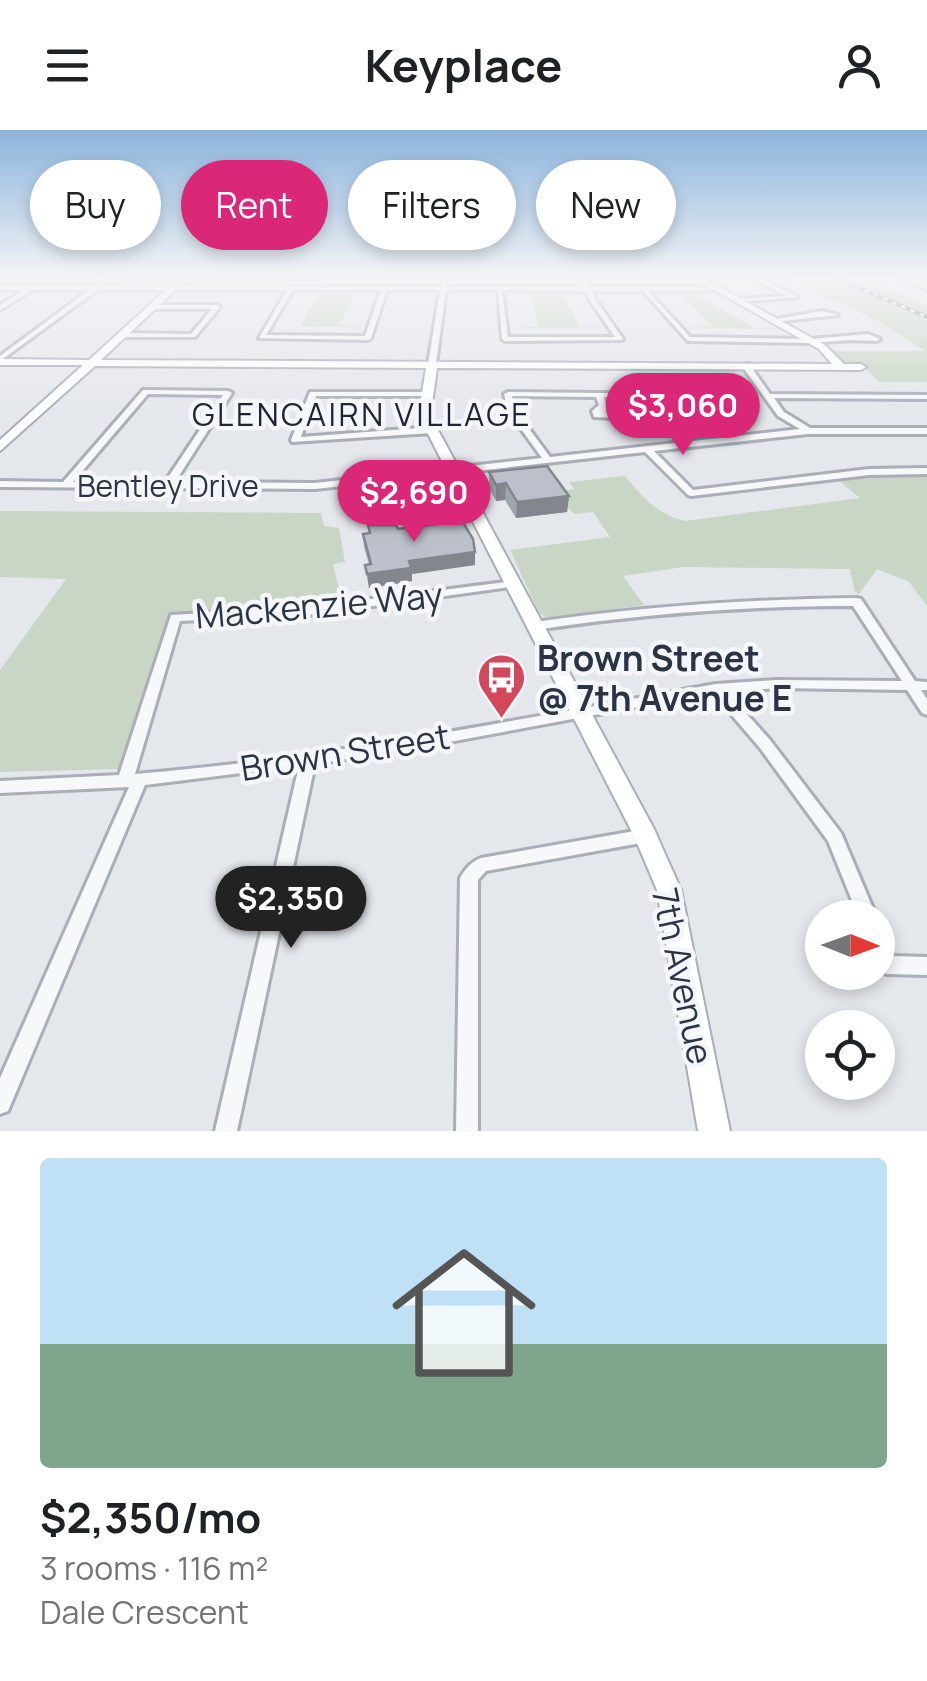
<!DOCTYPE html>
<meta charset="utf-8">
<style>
body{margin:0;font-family:Manrope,sans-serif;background:#f2f2f2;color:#202124;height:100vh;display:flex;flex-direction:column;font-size:38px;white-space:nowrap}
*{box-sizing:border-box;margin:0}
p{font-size:32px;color:#757577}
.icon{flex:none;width:55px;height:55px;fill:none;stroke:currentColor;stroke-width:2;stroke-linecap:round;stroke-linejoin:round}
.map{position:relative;height:1001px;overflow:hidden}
.sheet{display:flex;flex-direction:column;background:#fff;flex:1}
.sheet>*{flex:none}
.hud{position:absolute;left:30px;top:30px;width:868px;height:90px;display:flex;gap:20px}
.needle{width:65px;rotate:91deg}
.tools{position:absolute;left:805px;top:770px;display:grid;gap:20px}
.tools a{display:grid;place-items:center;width:90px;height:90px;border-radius:50%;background:#fff;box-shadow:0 5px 15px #0003;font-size:50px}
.price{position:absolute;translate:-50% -85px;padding:0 22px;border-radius:35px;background:#db2777;color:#fff;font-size:32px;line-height:65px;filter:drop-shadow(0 2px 5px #0008)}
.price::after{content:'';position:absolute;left:50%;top:60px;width:30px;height:22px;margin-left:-15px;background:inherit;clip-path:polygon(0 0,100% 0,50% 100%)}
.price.selected{background:#222;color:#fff}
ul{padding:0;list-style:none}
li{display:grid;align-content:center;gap:20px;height:530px;padding:0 40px}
li span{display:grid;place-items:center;height:310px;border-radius:10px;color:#555}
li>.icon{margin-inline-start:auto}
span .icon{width:180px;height:180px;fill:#fffc;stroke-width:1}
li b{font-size:42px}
.tag{padding:0 35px;border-radius:45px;background:#fff;box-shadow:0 5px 15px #0003;font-size:35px;line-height:90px}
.tag.selected{background:#db2777;color:#fff}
header{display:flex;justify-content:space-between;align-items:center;height:130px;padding:0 40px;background:#fff;font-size:45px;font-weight:700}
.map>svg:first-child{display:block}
.green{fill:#c9d6c5}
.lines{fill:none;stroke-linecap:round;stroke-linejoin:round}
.street-casing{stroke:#a9aeb7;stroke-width:6}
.secondary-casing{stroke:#a9aeb7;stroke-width:4}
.street{fill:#f7f8fa;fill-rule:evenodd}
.secondary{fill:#fff;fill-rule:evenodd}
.rail-casing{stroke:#7d8696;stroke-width:4}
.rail{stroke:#f4f6f9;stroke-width:2.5;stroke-dasharray:5;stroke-linecap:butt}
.wall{fill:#a1a5ae}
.shaded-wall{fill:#83868d}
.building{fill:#bbc0ca;stroke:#83868d;stroke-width:2.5}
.labels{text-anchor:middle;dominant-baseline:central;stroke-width:9;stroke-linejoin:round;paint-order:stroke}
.far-street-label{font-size:30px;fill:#2b3445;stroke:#f4f6f9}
.far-neighbourhood-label{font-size:32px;letter-spacing:2.5px;fill:#1d2536;stroke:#f4f6f9}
.street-label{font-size:35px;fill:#2b3445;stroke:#f4f6f9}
.poi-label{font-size:35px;font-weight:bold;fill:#2b3445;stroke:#f4f6f9;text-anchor:start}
</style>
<header><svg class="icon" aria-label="menu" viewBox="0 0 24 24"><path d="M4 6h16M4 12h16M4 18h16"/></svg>Keyplace<svg class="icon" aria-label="person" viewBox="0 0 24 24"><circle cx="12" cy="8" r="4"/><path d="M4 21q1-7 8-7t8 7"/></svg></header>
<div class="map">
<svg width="927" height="1001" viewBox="0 0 927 1001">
<rect width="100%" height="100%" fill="#e4e7ec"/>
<!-- green -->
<path class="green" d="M 785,148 L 899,148 L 905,153 L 874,153 L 927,176 L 927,252 L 879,252 L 861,234 L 844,232 L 833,221 L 925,221 L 880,192 Z
M 320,161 L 355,161 L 340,195 L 367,197 L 272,196 L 301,196 Z
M 532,162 L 562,162 L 579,197 L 608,198 L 510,198 L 538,197 Z
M 693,162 L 754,198 L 785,199 L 684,198 L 712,197 L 680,163 Z
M 927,344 L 927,476 L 909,452 L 877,439 L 859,464 L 855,462 L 850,439 L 683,437 L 623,446 L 644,475 L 548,489 L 539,483 L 510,420 L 610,407 L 593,382 L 574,384 L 554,362 L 574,359 L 569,352 L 625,346 C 644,368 656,384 685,391 L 860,368 L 837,349 Z
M 0,381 L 321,383 L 324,396 L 339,398 L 345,432 L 333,434 L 342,472 L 170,483 L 120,639 L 0,642 L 0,540 L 66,449 L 0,447 Z"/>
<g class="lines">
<defs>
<path id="street" d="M 105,148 L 112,148 L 101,156 L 441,157 L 442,148 L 448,148 L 446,157 L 585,157 L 581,148 L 587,148 L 590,157 L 718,157 L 720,160 L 648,161 L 690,207 L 811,209 L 868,204 L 880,209 L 877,211 L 850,210 L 811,213 L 688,211 L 645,163 L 646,161 L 592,161 L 595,169 L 623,209 L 622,210 L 505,211 L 502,209 L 498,160 L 446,160 L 436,234 L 432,236 L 428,234 L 440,160 L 387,160 L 371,208 L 368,210 L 259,208 L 287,160 L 97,160 L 0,231 L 0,226 L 89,160 L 32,160 L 0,180 L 0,175 L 24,160 L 0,160 L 0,156 L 94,156 ZM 293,160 L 381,160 L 365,206 L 266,205 ZM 502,160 L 586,161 L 589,169 L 615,207 L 508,207 Z
M 752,148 L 760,148 L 797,167 L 738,172 L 740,169 L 787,166 Z
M 901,148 L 909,148 L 927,156 L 927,160 Z
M 217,175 L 220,177 L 195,207 L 121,207 L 118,205 L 121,203 L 191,204 L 212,179 L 153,179 L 150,177 L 153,175 Z
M 822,181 L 838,185 L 774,192 L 771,190 Z
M 746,234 L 749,234 L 770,264 L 927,265 L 927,269 L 774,268 L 784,282 L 810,298 L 927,298 L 927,304 L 808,304 L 654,321 L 693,360 L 869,339 L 927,338 L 927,344 L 869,345 L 691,366 L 688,365 L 645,322 L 315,359 L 0,357 L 0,351 L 63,352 L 143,260 L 146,260 L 228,261 L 232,263 L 175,352 L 315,353 L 542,328 L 508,281 L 504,264 L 508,262 L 689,264 L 693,266 L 706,291 L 729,307 L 800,299 L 778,286 L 742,236 ZM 148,264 L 223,265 L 165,352 L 73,352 ZM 512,266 L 596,267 L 599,275 L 592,281 L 594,287 L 614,288 L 618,286 L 618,280 L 606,275 L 604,267 L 686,268 L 700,294 L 719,308 L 550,327 L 516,281 Z
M 310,262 L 428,262 L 432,264 L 428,266 L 316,266 L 301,307 L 432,297 L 436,300 L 432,303 L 292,312 L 291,310 Z
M 513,451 L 517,452 L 519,454 L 517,456 L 308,485 L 180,491 L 135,644 C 331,628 523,588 716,554 L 776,550 L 902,551 L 853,476 C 746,476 641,484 535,500 L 529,496 L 535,492 C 642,477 749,469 857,468 L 861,469 L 915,551 L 927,552 L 927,560 L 921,560 L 927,569 L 927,585 L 922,583 L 907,560 L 776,558 L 727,562 L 770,610 L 841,703 L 877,788 L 859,788 L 828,711 L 760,618 L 713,563 L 449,612 L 315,634 L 237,1001 L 215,1001 L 299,636 L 145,655 L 8,981 L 0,984 L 0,948 L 129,657 L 0,663 L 0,651 L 119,645 L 171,485 L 308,477 Z
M 646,699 L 652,701 L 654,706 L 652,711 L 486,741 L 478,750 L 478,1001 L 456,1001 L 460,748 C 465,739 472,731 481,728 Z
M 878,804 L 885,806 L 893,826 L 927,827 L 927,845 L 887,844 L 880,841 L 878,835 Z"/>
<path id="secondary" d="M 179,148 L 188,148 L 101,230 L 832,234 L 819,219 L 693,148 L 703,148 L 825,215 L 844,234 L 861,234 L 866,237 L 861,240 L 437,238 L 431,282 L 438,300 L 654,699 L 681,760 L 730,1001 L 698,1001 L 657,760 L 634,706 L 426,300 L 419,282 L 426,238 L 95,236 L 0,321 L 0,310 L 83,235 L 0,235 L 0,229 L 89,230 Z"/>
</defs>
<!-- street casing -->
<use href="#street" class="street-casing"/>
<!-- secondary casing -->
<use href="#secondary" class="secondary-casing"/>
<!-- street -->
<use href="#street" class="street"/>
<!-- secondary -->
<use href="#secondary" class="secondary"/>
<defs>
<path id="rail" d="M 837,148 L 927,187"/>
</defs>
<!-- rail casing -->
<use href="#rail" class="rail-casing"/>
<!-- rail -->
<use href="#rail" class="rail"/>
</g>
<!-- wall -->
<path class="wall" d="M 489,342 L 569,366 L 567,382 L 516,388 L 505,370 L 496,371 L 489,358 Z
M 368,395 L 398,399 L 475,422 L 475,435 L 412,444 L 412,451 L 369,458 L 365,435 L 369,434 L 364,417 L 363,404 L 369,404 Z"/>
<!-- shaded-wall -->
<path class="shaded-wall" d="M 506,353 L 505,370 L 496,371 L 496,355 Z
M 569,366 L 567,382 L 516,388 L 517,372 Z
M 475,422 L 475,435 L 412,444 L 412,451 L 369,458 L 367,444 L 409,431 Z"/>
<!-- building -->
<path class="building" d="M 547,336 L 569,366 L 517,372 L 506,353 L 496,355 L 489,342 Z
M 462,391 L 473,409 L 475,422 L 409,431 L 411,438 L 367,444 L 365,435 L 371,434 L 363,404 L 370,403 L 368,395 L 396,395 L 398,399 Z"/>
<!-- sky -->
<linearGradient id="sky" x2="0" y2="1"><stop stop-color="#8bb4dd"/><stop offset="0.51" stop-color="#f3f4f6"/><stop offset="1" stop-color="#f3f4f6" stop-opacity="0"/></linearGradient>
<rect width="927" height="288" fill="url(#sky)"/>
<!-- icons -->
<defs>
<symbol id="bus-pin" viewBox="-11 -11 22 30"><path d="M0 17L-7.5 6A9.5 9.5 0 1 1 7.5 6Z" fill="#d1495b" stroke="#f4f6f9"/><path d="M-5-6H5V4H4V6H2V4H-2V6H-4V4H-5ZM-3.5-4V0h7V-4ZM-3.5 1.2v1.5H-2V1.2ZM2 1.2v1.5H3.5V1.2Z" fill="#fff"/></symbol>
</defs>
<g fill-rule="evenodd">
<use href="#bus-pin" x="474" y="520" width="55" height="75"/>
</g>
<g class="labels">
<!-- far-street labels -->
<g class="far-street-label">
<text x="168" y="355">Bentley Drive</text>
</g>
<!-- far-neighbourhood labels -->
<g class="far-neighbourhood-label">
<text x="362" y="284">GLENCAIRN VILLAGE</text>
</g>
<!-- street labels -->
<g class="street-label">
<text transform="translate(319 475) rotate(-5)">Mackenzie Way</text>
<text transform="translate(345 622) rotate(-9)">Brown Street</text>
<text transform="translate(683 846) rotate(78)">7th Avenue</text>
</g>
<!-- poi labels -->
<g class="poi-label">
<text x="537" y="528">Brown Street<tspan x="537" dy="40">@ 7th Avenue E</tspan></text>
</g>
</g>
</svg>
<div class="tools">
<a><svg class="needle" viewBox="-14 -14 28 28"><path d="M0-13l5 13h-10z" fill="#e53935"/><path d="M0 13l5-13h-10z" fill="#757577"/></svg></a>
<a><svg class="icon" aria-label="locate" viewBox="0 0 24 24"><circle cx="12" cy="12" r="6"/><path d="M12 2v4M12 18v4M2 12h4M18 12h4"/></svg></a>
</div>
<b class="price" style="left:683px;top:328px">$3,060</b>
<b class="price" style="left:414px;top:415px">$2,690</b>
<b class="price selected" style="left:291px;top:821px">$2,350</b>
<div class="hud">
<a class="tag">Buy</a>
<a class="tag selected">Rent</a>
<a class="tag">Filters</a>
<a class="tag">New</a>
</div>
</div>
<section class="sheet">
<ul>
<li><span style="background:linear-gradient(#bfe0f5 60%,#7fa58c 0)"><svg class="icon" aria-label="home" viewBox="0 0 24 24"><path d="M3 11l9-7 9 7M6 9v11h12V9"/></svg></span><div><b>$2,350/mo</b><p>3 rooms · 116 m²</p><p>Dale Crescent</p></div></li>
</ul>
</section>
